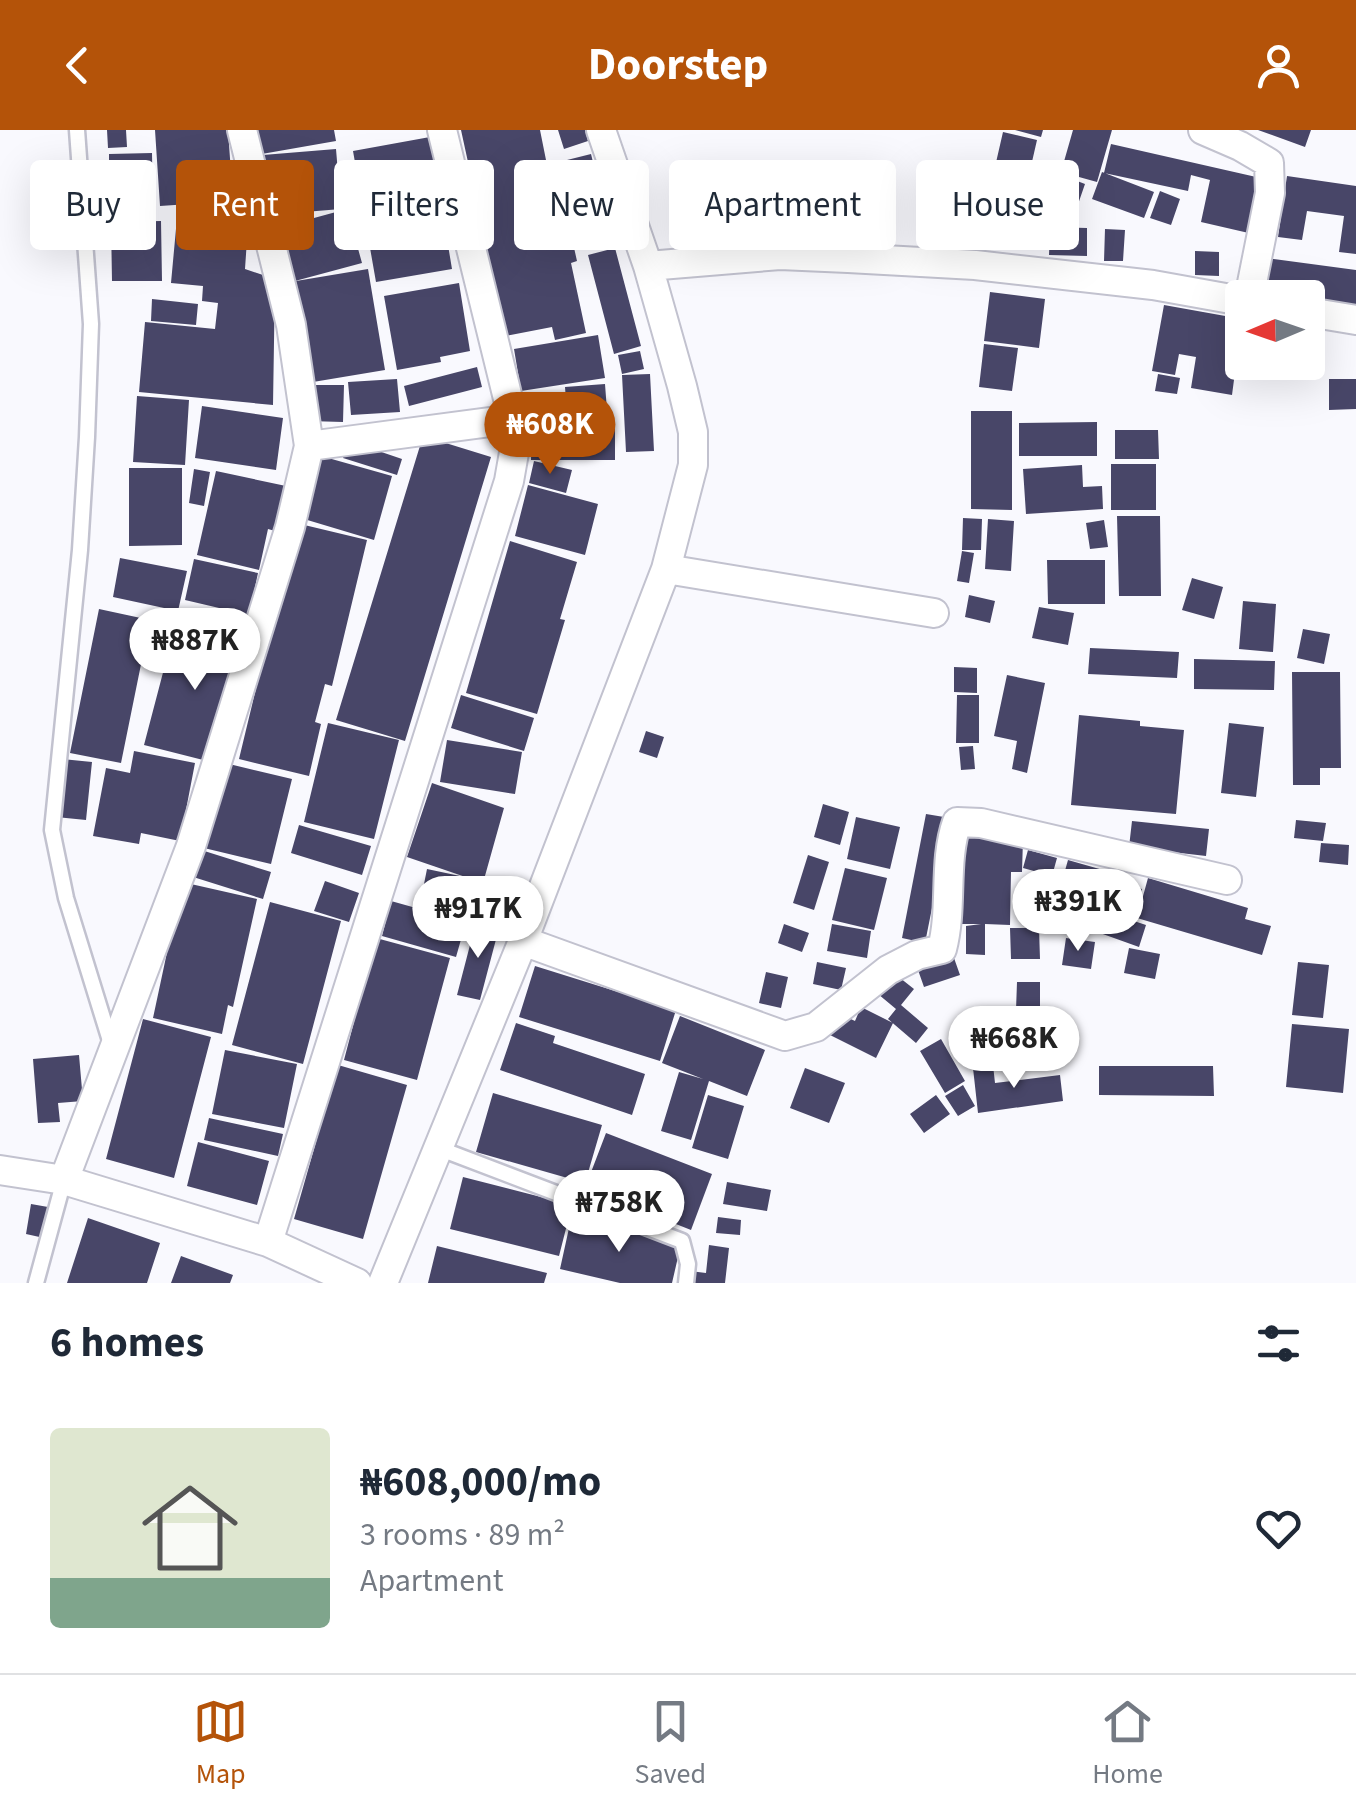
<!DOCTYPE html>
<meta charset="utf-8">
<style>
body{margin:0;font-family:"Source Sans 3",sans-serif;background:#f2f2f3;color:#1f2937;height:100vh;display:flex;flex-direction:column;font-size:38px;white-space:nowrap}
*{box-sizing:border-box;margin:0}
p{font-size:32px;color:#747a83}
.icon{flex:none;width:55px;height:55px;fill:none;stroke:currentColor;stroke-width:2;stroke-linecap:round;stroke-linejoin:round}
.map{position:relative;height:1153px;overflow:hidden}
.sheet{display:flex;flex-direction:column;background:#fff;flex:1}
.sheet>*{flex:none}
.banner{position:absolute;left:30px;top:30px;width:1298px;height:90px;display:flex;gap:20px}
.needle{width:65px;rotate:268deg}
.tools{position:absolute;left:1225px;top:150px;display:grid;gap:20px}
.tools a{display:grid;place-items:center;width:100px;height:100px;border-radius:10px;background:#fff;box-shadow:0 10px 40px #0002;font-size:50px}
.price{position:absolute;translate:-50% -85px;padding:0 22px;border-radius:35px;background:#fff;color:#222;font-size:32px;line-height:65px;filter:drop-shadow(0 2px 5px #0008)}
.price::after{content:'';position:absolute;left:50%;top:60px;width:30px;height:22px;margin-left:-15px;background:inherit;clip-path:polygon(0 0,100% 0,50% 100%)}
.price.on{background:#b45309;color:#fff}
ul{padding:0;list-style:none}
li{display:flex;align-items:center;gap:30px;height:250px;padding:0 50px}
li+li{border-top:2px solid #e0e1e3}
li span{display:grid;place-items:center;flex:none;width:280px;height:200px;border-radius:10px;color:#555}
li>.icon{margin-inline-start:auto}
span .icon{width:120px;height:120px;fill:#fffc;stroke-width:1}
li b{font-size:42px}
h2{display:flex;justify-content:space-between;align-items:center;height:120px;padding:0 50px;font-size:42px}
.tag{padding:0 35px;border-radius:10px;background:#fff;box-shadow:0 10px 40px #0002;font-size:35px;line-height:90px}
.tag.on{background:#b45309;color:#fff}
header{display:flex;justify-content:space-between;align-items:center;height:130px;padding:0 50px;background:#b45309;color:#fff;font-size:45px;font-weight:700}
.tabs{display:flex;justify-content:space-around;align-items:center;height:140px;border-top:2px solid #e0e1e3;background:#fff;font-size:28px;color:#747a83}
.tabs a{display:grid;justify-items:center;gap:5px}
.tabs .on{color:#b45309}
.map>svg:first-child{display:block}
.building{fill:#484668}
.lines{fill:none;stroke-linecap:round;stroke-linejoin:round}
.lane-casing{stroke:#c2c2cf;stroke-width:19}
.street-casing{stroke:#c2c2cf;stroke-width:32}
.lane{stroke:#fff;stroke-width:14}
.street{stroke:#fff;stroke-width:28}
</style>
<header><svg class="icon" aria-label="back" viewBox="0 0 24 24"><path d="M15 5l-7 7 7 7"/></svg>Doorstep<svg class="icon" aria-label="person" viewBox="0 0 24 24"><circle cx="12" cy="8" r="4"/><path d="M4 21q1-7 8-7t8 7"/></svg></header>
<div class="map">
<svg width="1356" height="1153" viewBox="0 0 1356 1153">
<rect width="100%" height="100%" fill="#f9f9fe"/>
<!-- building -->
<path class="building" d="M 107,0 L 126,0 L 127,17 L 108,18 Z
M 155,0 L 228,0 L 233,71 L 160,76 Z
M 251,0 L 334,0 L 336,11 L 256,25 Z
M 461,0 L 540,0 L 547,35 L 555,33 L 577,131 L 571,133 L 586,203 L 555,210 L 552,197 L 506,206 Z
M 558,0 L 585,0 L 588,11 L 564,19 Z
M 1015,0 L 1043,0 L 1041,7 Z
M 1073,0 L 1112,0 L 1097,52 L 1061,42 Z
M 1258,0 L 1311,0 L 1305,17 Z
M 1003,2 L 1037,10 L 1023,71 L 989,63 Z
M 430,7 L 452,139 L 376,152 L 353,21 Z
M 1111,14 L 1265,49 L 1253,104 L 1201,92 L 1210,50 L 1191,45 L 1188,61 L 1104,43 Z
M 336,19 L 341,79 L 268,85 L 263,25 Z
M 152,23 L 153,85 L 109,86 L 109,24 Z
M 591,24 L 612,109 L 587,115 L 567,30 Z
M 1051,41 L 1085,54 L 1076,80 L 1041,68 Z
M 1102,42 L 1154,62 L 1144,88 L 1092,69 Z
M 1287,46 L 1356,56 L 1356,124 L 1339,122 L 1344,86 L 1307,81 L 1302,110 L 1278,107 Z
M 1160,61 L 1180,69 L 1171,95 L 1150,88 Z
M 983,65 L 1011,69 L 1005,117 L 977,114 Z
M 347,79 L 362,133 L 295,151 L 281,97 Z
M 177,88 L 248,95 L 245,139 L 275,149 L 273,275 L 139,262 L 145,192 L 215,199 L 218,173 L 202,171 L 203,156 L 171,153 Z
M 161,91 L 162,151 L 112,151 L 111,92 Z
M 1050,97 L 1087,98 L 1087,126 L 1049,125 Z
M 1105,99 L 1125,100 L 1123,131 L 1104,131 Z
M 615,118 L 641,216 L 614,224 L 588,125 Z
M 1195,121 L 1219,122 L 1219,146 L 1195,145 Z
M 1266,128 L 1356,140 L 1356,176 L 1261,163 Z
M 368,139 L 385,240 L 313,252 L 296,151 Z
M 459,153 L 470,221 L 440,227 L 441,232 L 397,240 L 384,166 Z
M 990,162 L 1045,169 L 1039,218 L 984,211 Z
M 152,169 L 198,174 L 196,195 L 151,191 Z
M 1164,175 L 1242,189 L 1232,265 L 1191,258 L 1196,227 L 1179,224 L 1175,245 L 1152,241 Z
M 598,205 L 605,248 L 521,261 L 514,219 Z
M 984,214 L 1018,218 L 1012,261 L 979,257 Z
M 640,221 L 644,239 L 622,244 L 618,225 Z
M 1269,232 L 1311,232 L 1311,237 L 1269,236 Z
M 477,237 L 482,257 L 409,276 L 404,256 Z
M 650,244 L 654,321 L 626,322 L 622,245 Z
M 1158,244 L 1180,248 L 1177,264 L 1155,261 Z
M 397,249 L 400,282 L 351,285 L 348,252 Z
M 1329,249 L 1356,249 L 1356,279 L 1329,280 Z
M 605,254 L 608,294 L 568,297 L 565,257 Z
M 309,255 L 344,255 L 343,292 L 308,291 Z
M 137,266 L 189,270 L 185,335 L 133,332 Z
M 532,273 L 554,273 L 554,299 L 615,299 L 615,330 L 531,330 Z
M 202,276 L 283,288 L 276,340 L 195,328 Z
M 971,281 L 1012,281 L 1012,380 L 971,379 Z
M 1097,292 L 1097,326 L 1019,326 L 1019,293 Z
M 1115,300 L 1158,300 L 1159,329 L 1115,329 Z
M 423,306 L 491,327 L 405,611 L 336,590 Z
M 349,311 L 402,329 L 397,345 L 343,328 Z
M 321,326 L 392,346 L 374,410 L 304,389 Z
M 534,331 L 572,340 L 566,363 L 529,353 Z
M 1111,334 L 1156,334 L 1156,380 L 1111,380 Z
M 1082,335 L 1083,357 L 1102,356 L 1103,379 L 1026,384 L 1023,339 Z
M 129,338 L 182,338 L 182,415 L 129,416 Z
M 194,339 L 210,342 L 204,376 L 189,373 Z
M 216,341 L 286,356 L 275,401 L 268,399 L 259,440 L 197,425 Z
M 528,355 L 598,374 L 585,425 L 515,406 Z
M 1117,386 L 1160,386 L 1161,466 L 1119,466 Z
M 963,388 L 982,389 L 981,420 L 962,420 Z
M 988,389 L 1014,391 L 1011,441 L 985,439 Z
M 1104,390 L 1108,417 L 1090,419 L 1086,393 Z
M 296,393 L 367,410 L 332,556 L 325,554 L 315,592 L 321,594 L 309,646 L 239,629 Z
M 510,411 L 577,432 L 560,489 L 565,490 L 537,584 L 466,563 Z
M 962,421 L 974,423 L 969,453 L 957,451 Z
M 120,428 L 187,441 L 178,481 L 113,467 Z
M 194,429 L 258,443 L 249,485 L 185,470 Z
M 1047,430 L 1105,430 L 1105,474 L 1048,474 Z
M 1192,448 L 1223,457 L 1214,489 L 1182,480 Z
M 969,465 L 995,471 L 990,493 L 965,487 Z
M 1243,471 L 1276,474 L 1273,522 L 1239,519 Z
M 1039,477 L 1074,483 L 1068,515 L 1032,508 Z
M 99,479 L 150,490 L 121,633 L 70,623 Z
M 176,493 L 246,511 L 215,633 L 144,615 Z
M 1303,499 L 1330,504 L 1324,534 L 1297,528 Z
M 1090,518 L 1179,522 L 1177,548 L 1088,544 Z
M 1194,529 L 1275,531 L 1274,560 L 1194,559 Z
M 954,537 L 977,538 L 977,563 L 954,562 Z
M 1292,542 L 1340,542 L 1341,638 L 1320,638 L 1320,655 L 1293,655 Z
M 1007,545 L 1045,553 L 1027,643 L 1012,639 L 1017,611 L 994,606 Z
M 461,565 L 534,588 L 524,621 L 451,598 Z
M 957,565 L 979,565 L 979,613 L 956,613 Z
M 1079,585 L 1140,591 L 1140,596 L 1184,600 L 1176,684 L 1071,675 Z
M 328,593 L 399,610 L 374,709 L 304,692 Z
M 1229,593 L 1264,597 L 1256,667 L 1221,663 Z
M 646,601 L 664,607 L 657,628 L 639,622 Z
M 447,610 L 522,622 L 515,664 L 440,652 Z
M 973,616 L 975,639 L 961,640 L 959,617 Z
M 134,621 L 195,633 L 180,711 L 141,703 L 139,714 L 93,706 L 106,638 L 130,643 Z
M 62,629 L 92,632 L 86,690 L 56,687 Z
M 225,633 L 292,649 L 271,734 L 204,718 Z
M 432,653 L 504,678 L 483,753 L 407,727 Z
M 823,674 L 849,682 L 840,715 L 814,707 Z
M 926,684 L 950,688 L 925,813 L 902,808 Z
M 856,687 L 900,697 L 890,739 L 847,729 Z
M 1296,690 L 1326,693 L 1323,711 L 1294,708 Z
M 1132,691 L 1209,699 L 1206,726 L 1129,717 Z
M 299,695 L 371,716 L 362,745 L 291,723 Z
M 964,707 L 1023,709 L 1022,742 L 1011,742 L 1010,795 L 985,794 L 985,825 L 966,824 L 966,796 L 981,794 L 962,794 Z
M 1321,713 L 1349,715 L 1348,735 L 1319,732 Z
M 198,719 L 271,742 L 263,769 L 190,746 Z
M 1028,720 L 1057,728 L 1052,746 L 1023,738 Z
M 808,725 L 829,732 L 814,780 L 793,773 Z
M 1068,730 L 1110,742 L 1095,795 L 1053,783 Z
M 845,738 L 887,748 L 874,800 L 832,790 Z
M 427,739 L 460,746 L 455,771 L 422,764 Z
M 1148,748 L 1248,778 L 1245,789 L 1271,796 L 1262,825 L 1137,788 Z
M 1115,750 L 1142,759 L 1133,786 L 1106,777 Z
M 325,751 L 359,763 L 349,792 L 314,781 Z
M 182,752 L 257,769 L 233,877 L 228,875 L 222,904 L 153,888 Z
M 391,771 L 466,792 L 456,827 L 382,806 Z
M 270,772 L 341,791 L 303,934 L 232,915 Z
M 1107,782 L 1146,795 L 1139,817 L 1100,803 Z
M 476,792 L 499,798 L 480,870 L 457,865 Z
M 784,794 L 809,803 L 802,822 L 778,813 Z
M 832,794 L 871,801 L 867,828 L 827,821 Z
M 1010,798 L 1039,798 L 1040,829 L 1011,829 Z
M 376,808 L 450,828 L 417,950 L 344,930 Z
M 1066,808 L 1095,812 L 1091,839 L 1062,835 Z
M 1129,818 L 1160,824 L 1155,849 L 1124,843 Z
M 954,828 L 960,845 L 924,857 L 918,840 Z
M 817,832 L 846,838 L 841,860 L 813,854 Z
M 1298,832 L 1329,835 L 1323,888 L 1292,885 Z
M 535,836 L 676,880 L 660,931 L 519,887 Z
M 766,842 L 788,847 L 781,878 L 759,873 Z
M 895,844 L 914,859 L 901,875 L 928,898 L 916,913 L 888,889 L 896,879 L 878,864 Z
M 1017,852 L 1040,852 L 1040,880 L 1016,880 Z
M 861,877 L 893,893 L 876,928 L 828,904 L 838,883 L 855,891 Z
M 680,886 L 765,920 L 747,966 L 709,951 L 691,1010 L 661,1001 L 679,942 L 703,949 L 662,933 Z
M 143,889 L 211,907 L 174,1048 L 106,1029 Z
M 516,893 L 555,906 L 553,913 L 645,944 L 632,985 L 500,940 Z
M 1292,894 L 1349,899 L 1343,963 L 1286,957 Z
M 1002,896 L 1023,896 L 1023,929 L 1002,929 Z
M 941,909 L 965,951 L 945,963 L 920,921 Z
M 225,920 L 297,934 L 284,998 L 212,984 Z
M 79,925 L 83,971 L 58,973 L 60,992 L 38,993 L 33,929 Z
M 338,935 L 407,955 L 363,1109 L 294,1089 Z
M 993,935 L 995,953 L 1060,945 L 1063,971 L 978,983 L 973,938 Z
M 1099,936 L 1213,936 L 1214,966 L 1099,965 Z
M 805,938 L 845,953 L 829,993 L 790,978 Z
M 963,955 L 975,976 L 958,986 L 945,966 Z
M 493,963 L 602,995 L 585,1053 L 476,1022 Z
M 708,965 L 744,976 L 728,1029 L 692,1018 Z
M 936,965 L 950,984 L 924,1003 L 910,984 Z
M 209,988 L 283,1004 L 278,1026 L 204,1010 Z
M 606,1003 L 712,1044 L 691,1100 L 585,1058 Z
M 198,1012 L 269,1031 L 257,1075 L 187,1056 Z
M 463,1047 L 572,1075 L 559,1126 L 450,1099 Z
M 727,1052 L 771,1060 L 767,1081 L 723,1074 Z
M 31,1074 L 48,1077 L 44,1108 L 26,1104 Z
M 718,1087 L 741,1090 L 740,1105 L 716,1103 Z
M 88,1088 L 160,1113 L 147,1153 L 67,1153 Z
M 571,1089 L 681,1114 L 672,1153 L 620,1153 L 560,1139 Z
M 709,1115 L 729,1118 L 725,1153 L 688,1153 L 690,1141 L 706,1143 Z
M 437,1116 L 547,1143 L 544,1153 L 428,1153 Z
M 181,1126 L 233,1145 L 230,1153 L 171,1153 Z"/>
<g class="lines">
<defs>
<path id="lane" d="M 77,0 L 91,194 L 87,307 L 80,420 L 52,700 L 66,768 L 111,914
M 438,1018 L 682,1111 L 688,1134 L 686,1153
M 36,1153 L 64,1050"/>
<path id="street" d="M 1203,0 L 1240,16 L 1269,33 L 1270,63 L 1249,168
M 648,136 L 780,125 L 848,128 L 975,135 L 1153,155 L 1242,171
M 1308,182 L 1356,190
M 309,316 L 513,289
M 666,439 L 934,483
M 523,811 L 785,906 L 816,897 L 888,840 L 917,825 L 942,819 C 953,777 943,732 957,692 L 981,693 L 1227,750
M 0,1040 L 64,1050 L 268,1112 L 357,1153
M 64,1050 L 191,716 L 290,397 L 309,316 L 291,195 L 242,0
M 268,1112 L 509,351 L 515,317 L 513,289 L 442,0
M 383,1153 L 523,811 L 666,439 L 693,335 L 693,302 L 682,256 L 648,136 L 601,0"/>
</defs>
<!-- lane casing -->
<use href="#lane" class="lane-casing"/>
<!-- street casing -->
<use href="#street" class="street-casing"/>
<!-- lane -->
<use href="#lane" class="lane"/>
<!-- street -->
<use href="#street" class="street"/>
</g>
</svg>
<div class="tools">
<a><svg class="needle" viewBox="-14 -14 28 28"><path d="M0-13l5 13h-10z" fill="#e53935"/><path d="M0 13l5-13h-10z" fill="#747a83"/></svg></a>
</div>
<b class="price on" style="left:550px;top:347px">₦608K</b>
<b class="price" style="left:195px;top:563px">₦887K</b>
<b class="price" style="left:1078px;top:824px">₦391K</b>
<b class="price" style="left:478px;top:831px">₦917K</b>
<b class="price" style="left:1014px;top:961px">₦668K</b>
<b class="price" style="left:619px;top:1125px">₦758K</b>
<div class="banner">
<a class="tag">Buy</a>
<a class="tag on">Rent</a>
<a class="tag">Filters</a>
<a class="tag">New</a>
<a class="tag">Apartment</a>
<a class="tag">House</a>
</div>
</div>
<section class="sheet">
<h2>6 homes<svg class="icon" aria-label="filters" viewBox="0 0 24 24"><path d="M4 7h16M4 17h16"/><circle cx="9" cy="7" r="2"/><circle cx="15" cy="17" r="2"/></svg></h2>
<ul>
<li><span style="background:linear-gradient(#dfe7d0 75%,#7fa58c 0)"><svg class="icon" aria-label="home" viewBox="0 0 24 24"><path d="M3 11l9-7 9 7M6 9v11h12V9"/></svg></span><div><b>₦608,000/mo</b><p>3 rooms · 89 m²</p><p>Apartment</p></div><svg class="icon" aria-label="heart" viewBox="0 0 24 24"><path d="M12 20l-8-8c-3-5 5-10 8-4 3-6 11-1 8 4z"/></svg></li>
</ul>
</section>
<nav class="tabs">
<a class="on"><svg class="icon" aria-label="map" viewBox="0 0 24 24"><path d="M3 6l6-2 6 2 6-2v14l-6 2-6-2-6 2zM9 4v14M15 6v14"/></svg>Map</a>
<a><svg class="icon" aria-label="saved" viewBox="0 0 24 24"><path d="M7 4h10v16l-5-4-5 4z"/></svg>Saved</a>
<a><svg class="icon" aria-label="home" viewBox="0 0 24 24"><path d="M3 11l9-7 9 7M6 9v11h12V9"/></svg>Home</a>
</nav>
